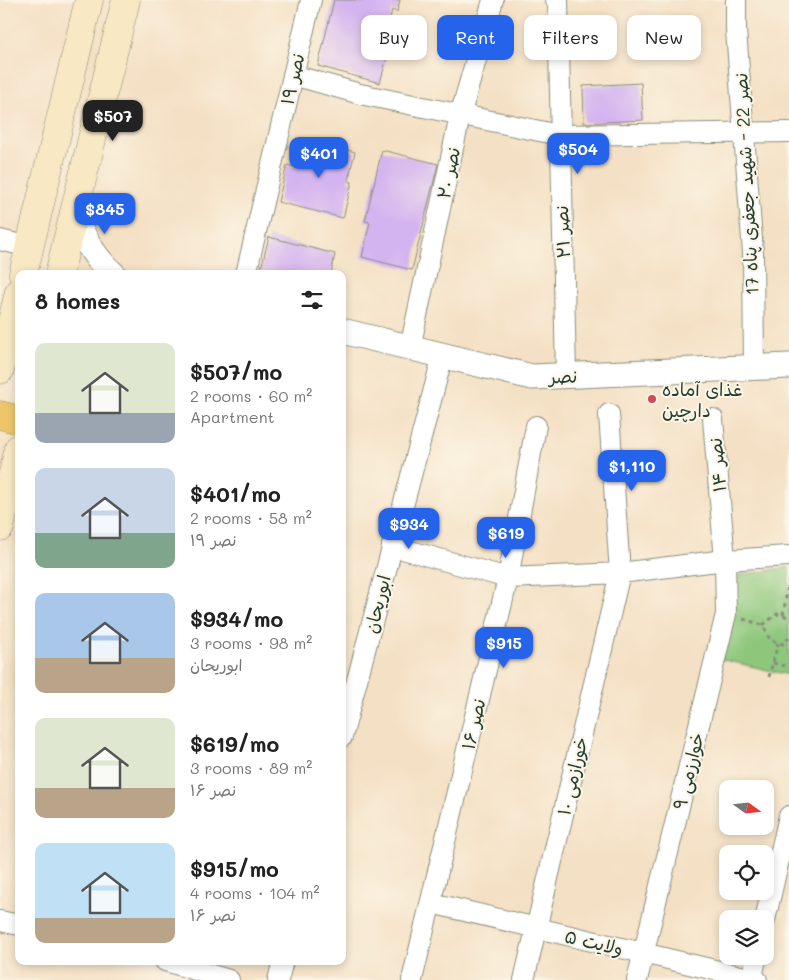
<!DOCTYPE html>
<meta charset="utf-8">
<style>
body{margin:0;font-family:Mali,"Playpen Sans Arabic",sans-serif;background:#f6f6f6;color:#222;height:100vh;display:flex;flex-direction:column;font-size:19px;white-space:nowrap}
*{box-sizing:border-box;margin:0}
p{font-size:16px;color:#767676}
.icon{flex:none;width:28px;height:28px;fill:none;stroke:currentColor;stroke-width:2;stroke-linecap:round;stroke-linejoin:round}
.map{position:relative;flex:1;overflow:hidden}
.details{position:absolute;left:15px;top:270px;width:331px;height:695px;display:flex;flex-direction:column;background:#fff;border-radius:10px;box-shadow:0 2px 8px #0003}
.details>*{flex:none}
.hud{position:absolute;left:361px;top:15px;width:352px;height:45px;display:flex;gap:10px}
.needle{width:32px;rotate:105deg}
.controls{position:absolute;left:719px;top:780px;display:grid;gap:10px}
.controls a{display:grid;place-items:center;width:55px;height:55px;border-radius:10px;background:#fff;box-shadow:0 2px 8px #0003;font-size:25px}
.price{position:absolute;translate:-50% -42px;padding:0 11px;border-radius:10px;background:#2563eb;color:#fff;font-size:16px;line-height:32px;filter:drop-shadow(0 1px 2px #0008)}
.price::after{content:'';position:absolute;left:50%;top:30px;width:15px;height:11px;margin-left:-8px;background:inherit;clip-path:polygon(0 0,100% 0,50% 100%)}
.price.selected{background:#222;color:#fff}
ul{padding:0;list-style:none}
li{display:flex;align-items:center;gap:15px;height:125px;padding:0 20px}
li span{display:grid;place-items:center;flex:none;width:140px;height:100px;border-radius:10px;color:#555}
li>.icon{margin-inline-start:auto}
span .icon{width:60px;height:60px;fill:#fffc;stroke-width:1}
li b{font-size:21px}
h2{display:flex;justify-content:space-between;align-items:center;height:60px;padding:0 20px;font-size:21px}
.tag{padding:0 18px;border-radius:10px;background:#fff;box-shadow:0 2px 8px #0003;font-size:18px;line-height:45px}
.tag.selected{background:#2563eb;color:#fff}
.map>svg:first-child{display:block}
.green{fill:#8dc77b;stroke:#568258}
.building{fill:#d4b4f0}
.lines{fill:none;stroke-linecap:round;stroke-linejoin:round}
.minor-casing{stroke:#8a8e7c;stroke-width:22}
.tertiary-casing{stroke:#8a8e7c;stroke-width:27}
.secondary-casing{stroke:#8a8e7c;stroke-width:29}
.primary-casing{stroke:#8a8e7c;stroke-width:29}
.path{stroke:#8a8e7c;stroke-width:3;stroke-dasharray:4 4;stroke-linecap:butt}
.minor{stroke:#fff;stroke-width:20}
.tertiary{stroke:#fff;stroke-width:25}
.secondary{stroke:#f8e8c3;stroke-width:28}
.primary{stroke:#eec569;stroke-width:28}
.poi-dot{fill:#d1495b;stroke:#fcf5e5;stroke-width:2}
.labels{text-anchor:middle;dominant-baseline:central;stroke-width:4;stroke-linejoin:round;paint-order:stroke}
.street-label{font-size:18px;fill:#1f3d34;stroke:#fcf5e5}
.poi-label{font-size:18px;fill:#1f3d34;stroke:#fcf5e5;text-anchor:start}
</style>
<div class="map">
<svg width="789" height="980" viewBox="0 0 789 980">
<rect width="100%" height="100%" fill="#fcf5e5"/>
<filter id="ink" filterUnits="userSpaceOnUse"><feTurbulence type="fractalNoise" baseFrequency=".02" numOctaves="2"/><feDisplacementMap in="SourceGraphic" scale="10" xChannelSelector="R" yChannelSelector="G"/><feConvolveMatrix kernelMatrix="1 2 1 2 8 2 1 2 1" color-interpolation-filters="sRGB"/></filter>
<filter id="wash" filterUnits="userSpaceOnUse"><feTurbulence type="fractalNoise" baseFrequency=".0096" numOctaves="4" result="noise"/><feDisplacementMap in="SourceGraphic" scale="20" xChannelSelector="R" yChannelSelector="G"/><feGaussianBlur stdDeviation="1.12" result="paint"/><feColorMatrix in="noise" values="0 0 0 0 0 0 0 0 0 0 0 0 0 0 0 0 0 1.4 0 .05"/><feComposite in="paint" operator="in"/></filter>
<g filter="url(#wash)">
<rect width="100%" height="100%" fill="#f4e0c4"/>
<!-- green -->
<path class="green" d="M 789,567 L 789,675 L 720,659 L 739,575 Z"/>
<g id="blocks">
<!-- building -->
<path class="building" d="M 334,0 L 400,0 L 397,12 L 392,10 L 384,44 L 390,46 L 380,83 L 318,66 Z
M 641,83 L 643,120 L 584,123 L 583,86 Z
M 302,138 L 355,152 L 348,181 L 352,182 L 343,218 L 278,202 L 287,165 L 294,167 Z
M 382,150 L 438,164 L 412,270 L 362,257 L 370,222 L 365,221 Z
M 269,237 L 335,254 L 331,274 L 269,274 L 260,272 Z"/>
</g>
</g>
<g filter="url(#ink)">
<use href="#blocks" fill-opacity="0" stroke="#8a8e7c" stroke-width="1"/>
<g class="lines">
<defs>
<path id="minor" d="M 556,0 L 558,0 L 566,376
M 736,0 L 736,30 L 753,253 L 754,368
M 293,75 L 360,94 L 559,135 L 789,132
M 0,240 L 30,247
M 246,274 L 311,0
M 410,348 L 460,116 L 493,0
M 392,546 L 508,578 L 620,573 L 725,560 L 789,556
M 342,737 L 443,355
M 431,903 L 757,980
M 765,920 L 789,816
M 0,921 L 19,925
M 165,961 L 229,980
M 278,980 L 283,961
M 412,980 L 508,578 L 536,426
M 524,980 L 620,573 L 609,414
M 637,980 L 726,614 L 725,560 L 713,419
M 751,980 L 757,956"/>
<path id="tertiary" d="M 74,212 C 82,236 93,257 113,274
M 342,331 L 532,377 L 789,366"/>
<path id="secondary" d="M 23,274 L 89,0
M 59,274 L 126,0
M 0,370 L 19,292
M 0,527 L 19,448"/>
<path id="primary" d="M 0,415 L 19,420"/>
</defs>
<!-- minor casing -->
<use href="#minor" class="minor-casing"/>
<!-- tertiary casing -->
<use href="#tertiary" class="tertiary-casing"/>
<!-- secondary casing -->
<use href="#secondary" class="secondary-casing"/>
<!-- primary casing -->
<use href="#primary" class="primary-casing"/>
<!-- path -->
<path class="path" d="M 783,615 L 789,580
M 743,619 L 763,625 L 770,640 L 782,644 L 789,638
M 763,625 L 777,614 L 789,617
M 773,663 L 789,667
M 769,677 L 778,643"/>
<!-- minor -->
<use href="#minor" class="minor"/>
<!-- tertiary -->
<use href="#tertiary" class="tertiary"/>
<!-- secondary -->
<use href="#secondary" class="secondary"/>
<!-- primary -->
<use href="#primary" class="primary"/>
</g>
</g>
<!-- markers -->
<circle class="poi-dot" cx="652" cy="399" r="5"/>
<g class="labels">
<!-- street labels -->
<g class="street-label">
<text transform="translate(292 79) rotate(-77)">نصر ۱۹</text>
<text transform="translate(448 173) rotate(-78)">نصر ۲۰</text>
<text transform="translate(746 184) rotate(-93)">نصر 22 - شهید جعفری پناه 17</text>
<text transform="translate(562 232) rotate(-92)">نصر ۲۱</text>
<text transform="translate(563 376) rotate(-2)">نصر</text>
<text transform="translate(717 465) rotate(-95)">نصر ۱۴</text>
<text transform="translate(377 604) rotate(-76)">ابوریحان</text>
<text transform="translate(473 724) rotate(-77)">نصر ۱۶</text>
<text transform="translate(688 771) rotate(-76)">خوارزمی ۹</text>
<text transform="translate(572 776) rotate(-77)">خورازمی ۱۰</text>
<text transform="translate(594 942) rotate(13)">ولایت ۵</text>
</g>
<!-- poi labels -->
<g class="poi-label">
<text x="662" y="389">غذای آماده<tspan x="662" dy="21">دارچین</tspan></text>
</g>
</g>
</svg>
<div class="controls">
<a><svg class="needle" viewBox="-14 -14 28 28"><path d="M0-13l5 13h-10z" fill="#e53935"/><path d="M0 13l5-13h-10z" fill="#767676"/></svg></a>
<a><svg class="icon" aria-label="locate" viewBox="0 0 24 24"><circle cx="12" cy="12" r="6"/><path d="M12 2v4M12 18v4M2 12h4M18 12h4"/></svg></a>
<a><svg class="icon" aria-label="layers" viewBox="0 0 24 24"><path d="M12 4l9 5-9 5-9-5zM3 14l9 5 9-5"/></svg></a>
</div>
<b class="price selected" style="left:113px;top:142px">$507</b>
<b class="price" style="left:578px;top:175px">$504</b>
<b class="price" style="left:319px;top:179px">$401</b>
<b class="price" style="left:105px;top:235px">$845</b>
<b class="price" style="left:632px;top:492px">$1,110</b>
<b class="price" style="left:409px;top:550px">$934</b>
<b class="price" style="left:506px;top:559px">$619</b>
<b class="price" style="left:504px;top:669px">$915</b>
<div class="hud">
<a class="tag">Buy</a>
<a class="tag selected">Rent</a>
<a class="tag">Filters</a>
<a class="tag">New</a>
</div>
<section class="details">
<h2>8 homes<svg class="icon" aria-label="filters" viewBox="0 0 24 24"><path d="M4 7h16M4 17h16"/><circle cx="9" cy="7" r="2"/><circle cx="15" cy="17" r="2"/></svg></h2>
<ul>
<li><span style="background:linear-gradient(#dfe7d0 70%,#9aa5b1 0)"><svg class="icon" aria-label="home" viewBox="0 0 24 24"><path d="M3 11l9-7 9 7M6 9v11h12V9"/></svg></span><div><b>$507/mo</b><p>2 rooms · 60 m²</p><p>Apartment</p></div></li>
<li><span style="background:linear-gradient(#c9d6e8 65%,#7fa58c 0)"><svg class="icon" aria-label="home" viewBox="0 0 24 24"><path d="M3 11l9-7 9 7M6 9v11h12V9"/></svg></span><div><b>$401/mo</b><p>2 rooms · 58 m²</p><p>نصر ۱۹</p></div></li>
<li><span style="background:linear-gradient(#a9c7e8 65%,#b9a48a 0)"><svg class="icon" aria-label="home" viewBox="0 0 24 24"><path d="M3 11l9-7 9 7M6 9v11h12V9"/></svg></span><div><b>$934/mo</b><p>3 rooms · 98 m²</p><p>ابوریحان</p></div></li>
<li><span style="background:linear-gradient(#dfe7d0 70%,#b9a48a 0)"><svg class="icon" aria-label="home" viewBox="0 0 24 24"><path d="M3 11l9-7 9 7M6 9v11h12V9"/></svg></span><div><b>$619/mo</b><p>3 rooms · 89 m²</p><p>نصر ۱۶</p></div></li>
<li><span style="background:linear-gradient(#bfe0f5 75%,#b9a48a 0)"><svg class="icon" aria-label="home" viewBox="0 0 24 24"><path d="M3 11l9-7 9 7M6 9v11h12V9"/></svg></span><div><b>$915/mo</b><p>4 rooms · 104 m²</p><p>نصر ۱۶</p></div></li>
</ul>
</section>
</div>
